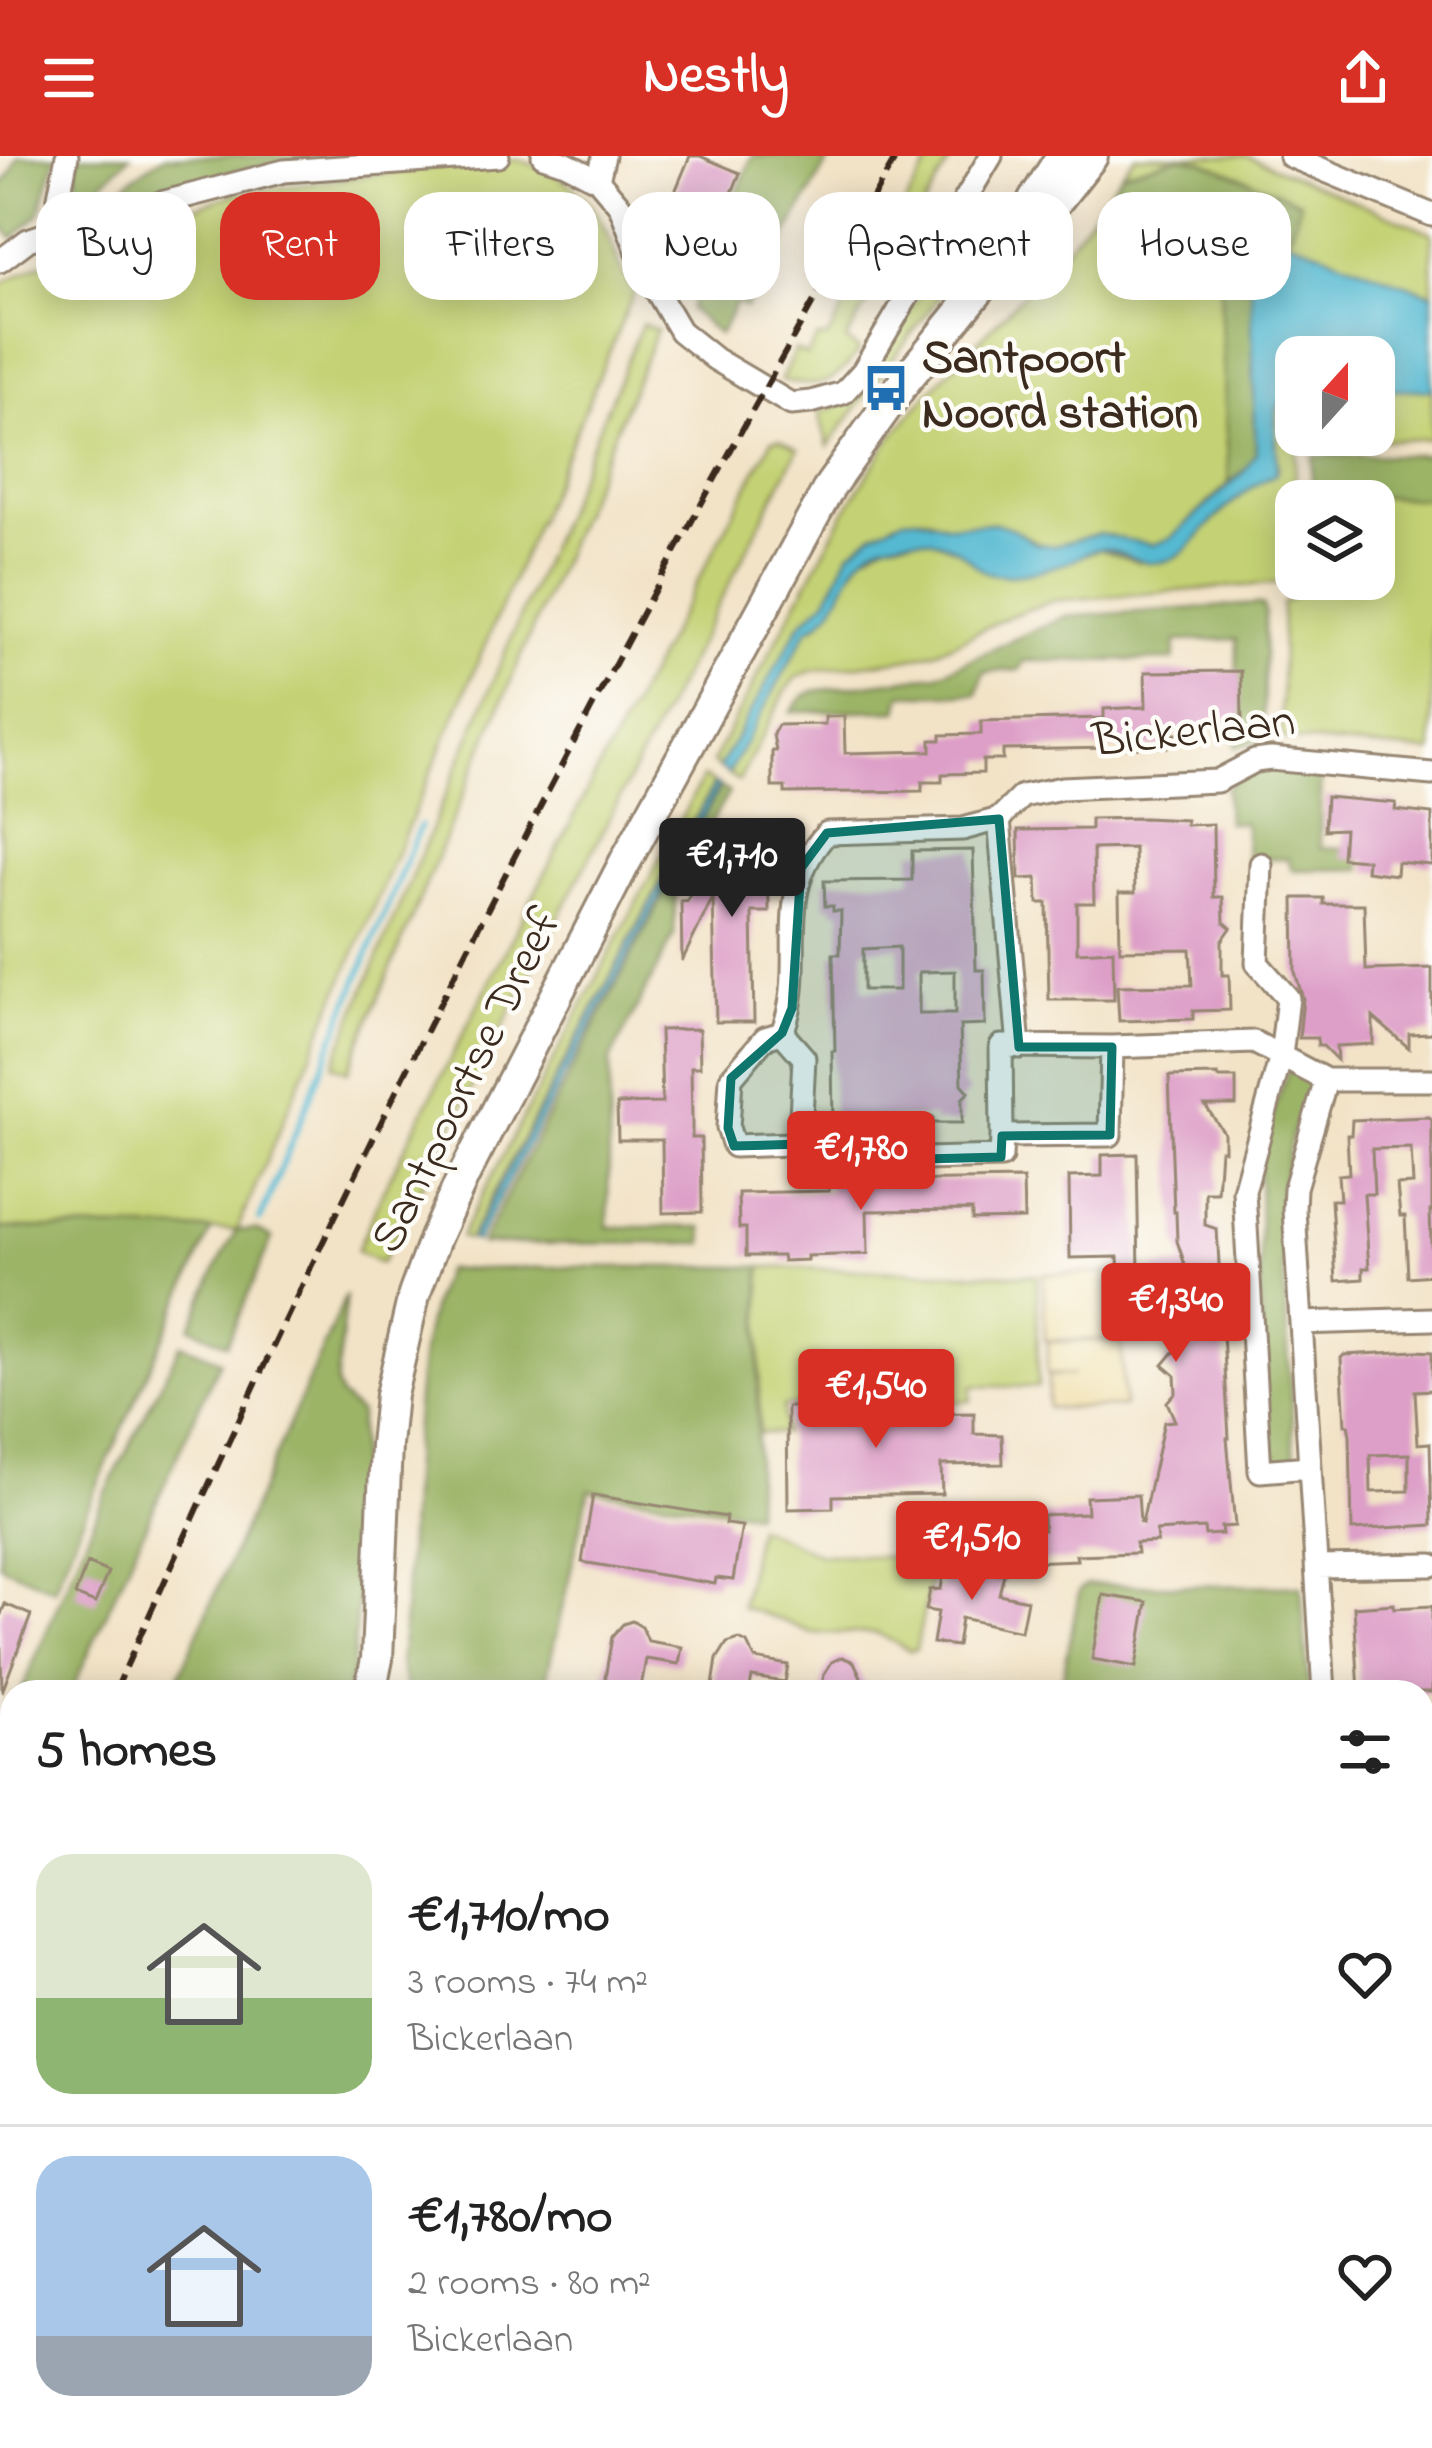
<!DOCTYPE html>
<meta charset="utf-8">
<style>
body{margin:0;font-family:"Indie Flower",sans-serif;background:#f2f2f2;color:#222;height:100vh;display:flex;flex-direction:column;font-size:45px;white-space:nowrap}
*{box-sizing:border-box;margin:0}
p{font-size:39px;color:#767676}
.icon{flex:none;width:66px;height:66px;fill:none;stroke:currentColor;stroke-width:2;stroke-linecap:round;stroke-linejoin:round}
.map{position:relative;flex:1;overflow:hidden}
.details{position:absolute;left:0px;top:1524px;width:1434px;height:768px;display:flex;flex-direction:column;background:#fff;border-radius:36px 36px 0 0;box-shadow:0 6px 30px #0003}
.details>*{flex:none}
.hud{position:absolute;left:36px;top:36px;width:1362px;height:108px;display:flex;gap:24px}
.needle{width:78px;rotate:21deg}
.tools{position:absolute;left:1275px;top:180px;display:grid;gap:24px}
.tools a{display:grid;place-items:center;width:120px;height:120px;border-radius:24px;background:#fff;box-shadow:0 6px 30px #0003;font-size:60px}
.price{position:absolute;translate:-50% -102px;padding:0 27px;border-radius:12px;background:#d93025;color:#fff;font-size:39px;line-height:78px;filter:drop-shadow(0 3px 6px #0008)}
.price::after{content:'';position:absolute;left:50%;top:72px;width:36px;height:27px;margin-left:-18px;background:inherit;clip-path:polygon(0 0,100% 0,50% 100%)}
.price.active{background:#222;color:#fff}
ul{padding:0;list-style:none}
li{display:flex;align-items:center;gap:36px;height:300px;padding:0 36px}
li+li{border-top:3px solid #e0e0e0}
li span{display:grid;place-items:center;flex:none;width:336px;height:240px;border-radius:36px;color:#555}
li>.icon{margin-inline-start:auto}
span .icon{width:144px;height:144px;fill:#fffc;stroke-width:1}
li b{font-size:51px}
h2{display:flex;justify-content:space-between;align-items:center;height:144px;padding:0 36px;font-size:51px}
.pill{padding:0 42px;border-radius:36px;background:#fff;box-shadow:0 6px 30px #0003;font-size:42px;line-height:108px}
.pill.active{background:#d93025;color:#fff}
header{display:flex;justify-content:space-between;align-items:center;height:156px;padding:0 36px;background:#d93025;color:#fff;font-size:54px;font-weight:700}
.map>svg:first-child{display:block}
.green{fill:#c4d274;stroke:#807e49;stroke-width:3}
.forest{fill:#9bb466;stroke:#6b6f42;stroke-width:3}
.sand{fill:#eeda9e;stroke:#94825e;stroke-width:3}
.water{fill:#54b9d2;stroke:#487278;stroke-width:3}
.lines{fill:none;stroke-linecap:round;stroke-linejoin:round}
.stream{stroke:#54b9d2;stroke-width:6}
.building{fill:#dd9ec7;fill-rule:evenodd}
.street-casing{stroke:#968672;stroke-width:27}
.secondary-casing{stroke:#968672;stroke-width:36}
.street{stroke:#fff;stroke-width:21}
.secondary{stroke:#fff;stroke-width:30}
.rail{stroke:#3b2a1e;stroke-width:6;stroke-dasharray:18 9;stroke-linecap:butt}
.marked{fill:#0f766e;fill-opacity:0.2;stroke:#0f766e;stroke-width:9;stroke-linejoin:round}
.labels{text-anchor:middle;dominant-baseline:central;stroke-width:9;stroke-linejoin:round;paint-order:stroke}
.poi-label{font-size:48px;font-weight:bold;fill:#3b2a1e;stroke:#fdfcf7;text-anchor:start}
.street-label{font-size:48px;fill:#3b2a1e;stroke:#fdfcf7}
</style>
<header><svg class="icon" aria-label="menu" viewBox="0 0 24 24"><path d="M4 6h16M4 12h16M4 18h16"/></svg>Nestly<svg class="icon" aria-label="share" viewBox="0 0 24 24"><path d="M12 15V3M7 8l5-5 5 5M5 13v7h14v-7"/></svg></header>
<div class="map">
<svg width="1432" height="2292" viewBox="0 0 1432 2292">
<rect width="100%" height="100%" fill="#fdfcf7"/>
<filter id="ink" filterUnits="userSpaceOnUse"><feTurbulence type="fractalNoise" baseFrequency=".00833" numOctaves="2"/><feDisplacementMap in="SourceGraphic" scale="24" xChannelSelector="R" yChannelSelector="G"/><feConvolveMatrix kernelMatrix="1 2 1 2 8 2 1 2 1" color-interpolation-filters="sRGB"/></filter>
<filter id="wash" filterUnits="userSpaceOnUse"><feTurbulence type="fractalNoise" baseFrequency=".004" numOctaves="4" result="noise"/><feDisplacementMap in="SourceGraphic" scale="48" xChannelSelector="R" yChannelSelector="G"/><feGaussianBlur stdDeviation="2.7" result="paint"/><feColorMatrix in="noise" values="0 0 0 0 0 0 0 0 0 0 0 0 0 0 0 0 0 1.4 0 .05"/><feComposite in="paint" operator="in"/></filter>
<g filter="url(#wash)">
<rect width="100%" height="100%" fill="#f2e3c7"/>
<!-- green -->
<path class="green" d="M 933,0 L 953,0 L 846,184 L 859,194 C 837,228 820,234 781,224 L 795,194 L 807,200 L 817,182 L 827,182 Z
M 1135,0 L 1247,0 L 1432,77 L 1432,138 L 1286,84 L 1293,73 L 1202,5 L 1179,1 L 1122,17 Z
M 517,3 C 554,16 581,29 601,65 C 614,89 617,114 635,135 L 237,1074 L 0,1072 L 0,128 L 77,90 L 235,38 L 439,10 Z
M 1175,33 L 1196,38 L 1207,46 L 1221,98 L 1221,158 L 1229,327 L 1171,382 L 1158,389 L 1134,387 L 1109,379 L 1085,382 L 1061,390 L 1046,390 L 996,367 L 948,369 L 925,361 L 904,362 L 872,378 L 827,443 L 801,467 L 719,612 L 712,607 L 844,357 L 890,283 L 931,234 L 1057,103 L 1093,57 L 1142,39 Z
M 924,132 L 939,141 L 828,290 L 819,257 L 842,248 Z
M 642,168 L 657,174 L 348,915 L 333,909 Z
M 1374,233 L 1432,234 L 1432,283 L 1297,286 L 1292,372 L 1295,411 L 1286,425 L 1269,428 L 1051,445 L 1010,460 L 935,496 L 905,503 L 811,515 L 796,522 L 785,536 L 739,625 L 728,618 L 808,473 L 818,468 L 862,400 L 889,385 L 920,382 L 934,384 L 1020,418 L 1059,409 L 1099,393 L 1138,406 L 1166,405 L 1182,398 L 1219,359 L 1257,326 L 1273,320 L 1278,312 C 1277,285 1266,247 1296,235 L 1296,279 L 1374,279 Z
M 780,283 L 798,293 L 398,1076 L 381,1107 L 357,1095 L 382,1037 L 584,641 L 772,284 Z
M 1338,341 L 1432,342 L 1432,596 L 1281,583 L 1282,448 L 1307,432 L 1308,423 L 1374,423 L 1374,345 L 1338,345 Z
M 703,621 L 714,627 L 468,1084 L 460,1081 Z
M 761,1111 L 1037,1119 L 1038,1231 L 972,1230 L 971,1245 L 860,1249 L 849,1249 L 847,1235 L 807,1236 L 806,1249 L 783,1250 L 784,1277 L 759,1277 Z
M 757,1370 L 819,1398 L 851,1398 L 934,1405 L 916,1493 L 910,1495 L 877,1477 L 812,1477 L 773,1461 L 741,1451 Z"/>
<!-- forest -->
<path class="forest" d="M 18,0 L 56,0 L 39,58 L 13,82 L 0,67 L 0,31 L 11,17 Z
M 78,0 L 130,0 L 80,47 L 76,16 Z
M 166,0 L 354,0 L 278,7 L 205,22 L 109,48 C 122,27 144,12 166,0 Z
M 752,0 L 831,0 L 746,152 L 736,147 L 719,179 L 690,153 Z
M 1179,1 L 1202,5 L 1300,45 C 1293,83 1281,87 1251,108 L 1256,296 L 1250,310 L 1229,327 L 1221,158 L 1221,98 L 1207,47 L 1196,38 L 1175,33 L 1142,39 L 1093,57 L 1122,17 Z
M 1432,299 L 1432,342 L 1339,341 L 1338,345 L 1311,345 L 1313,300 Z
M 1258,448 L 1263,450 L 1265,456 L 1263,583 L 1236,591 L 1237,483 L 1176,485 L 1174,504 L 1024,505 L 1019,514 L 984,516 L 977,538 L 902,538 L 898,554 L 791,556 L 803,541 L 814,535 L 936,519 L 1063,461 Z
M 1282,613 L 1320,616 L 1320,691 L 1358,693 L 1361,713 L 1292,714 L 1288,702 L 1247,702 L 1245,667 L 1227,666 L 1226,632 C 1242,617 1261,615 1282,613 Z
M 720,631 L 729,636 L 676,727 L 674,779 L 610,904 L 608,1071 L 703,1071 L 704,1087 L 481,1088 Z
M 1289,912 L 1317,927 L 1293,974 L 1279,1043 L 1295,1307 L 1263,1308 L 1259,1012 L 1264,981 Z
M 0,1072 L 211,1074 C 160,1194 102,1311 54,1433 L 0,1409 Z
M 237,1074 L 256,1074 L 272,1082 L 227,1188 L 191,1171 L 218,1109 Z
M 562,1111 L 761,1111 L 755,1357 L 589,1334 L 543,1536 L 407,1536 L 400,1509 C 408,1428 408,1348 415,1268 C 419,1215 423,1162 445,1114 Z
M 346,1139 L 336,1228 L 340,1240 L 359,1257 L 358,1435 L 352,1516 L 347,1536 L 172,1536 Z
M 181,1188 L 220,1204 L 71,1536 L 21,1536 L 104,1340 Z
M 1087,1429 L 1301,1430 L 1309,1536 L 1060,1536 L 1078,1442 L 1080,1434 Z
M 12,1850 L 12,1978 L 0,2006 L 0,1878 Z
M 1432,2257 L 1432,2292 L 997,2292 L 991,2287 L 990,2281 L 1422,2280 L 1422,2258 Z
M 25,2280 L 127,2280 L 116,2292 L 18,2292 Z
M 157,2280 L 373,2280 L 373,2292 L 153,2292 Z
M 385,2280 L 520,2280 L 528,2292 L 384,2292 Z
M 557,2280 L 864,2280 L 862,2292 L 562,2292 Z
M 882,2280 L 960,2280 L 978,2292 L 880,2292 Z"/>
<!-- sand -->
<path class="sand" d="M 1117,1117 L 1121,1183 L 1045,1184 L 1043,1118 Z
M 1121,1185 L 1124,1251 L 1048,1252 L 1048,1220 L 1074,1219 L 1047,1218 L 1047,1186 Z"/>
<!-- water -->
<path class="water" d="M 1287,83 L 1432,138 L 1432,234 L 1374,233 L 1374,201 L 1296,201 L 1296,235 C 1262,247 1282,290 1276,318 C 1254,327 1235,344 1217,361 C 1199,377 1187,402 1161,406 C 1137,410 1116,391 1099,393 C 1091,394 1081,401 1074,404 C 1049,413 1019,422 993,418 C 979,416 973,406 963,398 C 941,380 910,379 884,387 C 839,403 852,451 808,473 L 728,618 L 719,612 L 801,467 L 827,443 L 849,397 L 872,378 L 904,362 L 918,361 L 948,369 L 996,367 L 1011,372 L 1037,388 L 1054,390 L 1099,378 L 1153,389 L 1171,382 L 1244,316 L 1256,296 L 1250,108 Z
M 715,628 L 719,630 L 476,1086 L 471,1083 Z"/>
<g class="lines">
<!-- stream -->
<path class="stream" d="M 260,1064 L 420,670"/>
</g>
<g id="blocks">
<!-- building -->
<path class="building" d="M 690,0 L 700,0 L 740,17 L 727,49 L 717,46 L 706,74 L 697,53 L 672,43 Z
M 1241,515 L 1242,563 L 1207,567 L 1202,572 L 1188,573 L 1188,578 L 1167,578 L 1167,591 L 1003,594 L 1003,604 L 983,604 L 983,617 L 942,618 L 942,626 L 922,626 L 922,635 L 785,637 L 785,631 L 772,631 L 772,595 L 776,595 L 773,578 L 778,569 L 825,568 L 825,561 L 844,560 L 845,597 L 931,595 L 931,584 L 941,584 L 941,579 L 981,578 L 981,565 L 1104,562 L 1104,553 L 1146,551 L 1145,516 Z
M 1326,641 L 1396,647 L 1395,654 L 1432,658 L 1432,709 L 1397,706 L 1396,719 L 1366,715 L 1367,704 L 1342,702 L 1344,673 L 1324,674 Z
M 1144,662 L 1186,664 L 1186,669 L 1213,668 L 1214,741 L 1223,741 L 1224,766 L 1231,772 L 1222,785 L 1222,819 L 1229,819 L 1230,854 L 1193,855 L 1193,863 L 1119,865 L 1117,830 L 1192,829 L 1190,793 L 1120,794 L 1119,737 L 1135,737 L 1134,692 L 1093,693 L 1094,747 L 1077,747 L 1077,796 L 1113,794 L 1114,844 L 1049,844 L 1047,747 L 1038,747 L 1037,722 L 1019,723 L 1018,674 L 1091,673 L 1091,663 Z
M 743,670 L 759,672 L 759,682 L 768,682 L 769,756 L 752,756 L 754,866 L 716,866 L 713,741 L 682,805 L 681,745 L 687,745 L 706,706 L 721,713 L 721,694 L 738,694 L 738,675 Z
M 973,694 L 976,814 L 984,814 L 985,869 L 960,870 L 962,928 L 969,936 L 962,943 L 962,967 L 933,967 L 933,961 L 868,962 L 869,981 L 838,981 L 838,969 L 833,969 L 832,895 L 835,895 L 833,798 L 840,798 L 841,755 L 833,755 L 833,750 L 825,750 L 824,725 L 912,724 L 912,695 ZM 899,791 L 899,834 L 863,834 L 863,793 ZM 955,815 L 955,858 L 919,858 L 919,816 Z
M 1294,742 L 1323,742 L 1323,748 L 1364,748 L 1366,814 L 1432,812 L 1432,877 L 1409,878 L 1409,892 L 1373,861 L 1373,888 L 1336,890 L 1337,904 L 1323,890 L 1318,890 L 1317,882 L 1299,882 L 1303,843 L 1295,816 Z
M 699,873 L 700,911 L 691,911 L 692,964 L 692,982 L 701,982 L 702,1056 L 663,1057 L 662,984 L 618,984 L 617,948 L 662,947 L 660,874 Z
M 1218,919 L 1219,922 L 1236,922 L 1236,949 L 1205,949 L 1224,977 L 1224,994 L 1220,994 L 1217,1036 L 1205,1036 L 1205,1069 L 1217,1073 L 1229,1282 L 1227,1282 L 1235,1370 L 1221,1371 L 1222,1378 L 1205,1379 L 1204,1372 L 1156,1375 L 1157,1386 L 1136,1387 L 1137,1397 L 1076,1399 L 1077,1404 L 1028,1406 L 1027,1375 L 1044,1374 L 1043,1359 L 1087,1357 L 1086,1341 L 1138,1339 L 1140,1366 L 1142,1367 L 1164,1266 L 1175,1265 L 1167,1246 L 1176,1236 L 1175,1219 L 1163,1209 L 1190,1177 L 1170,1178 L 1161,1170 L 1190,1137 L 1168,1139 L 1163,1134 L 1155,1111 L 1185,1109 L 1177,1085 L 1176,1056 L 1174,1056 L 1169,920 Z
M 1429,961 L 1432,964 L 1432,1055 L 1430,1055 L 1432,1119 L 1408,1121 L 1405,1060 L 1400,1060 L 1397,1029 L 1413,1028 L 1411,992 L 1372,993 L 1374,1038 L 1364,1038 L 1369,1112 L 1363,1112 L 1363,1123 L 1336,1125 L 1331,1044 L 1340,1044 L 1338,1019 L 1349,1018 L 1347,979 L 1351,979 L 1352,964 Z
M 1137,998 L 1139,1119 L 1119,1120 L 1118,1101 L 1070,1102 L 1069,1021 L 1102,1020 L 1102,999 Z
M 1023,1023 L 1024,1063 L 972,1064 L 972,1054 L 867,1055 L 868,1098 L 807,1100 L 807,1104 L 783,1105 L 782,1100 L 746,1100 L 746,1072 L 739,1072 L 738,1037 L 829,1035 L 829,1026 Z
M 1416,1195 L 1432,1196 L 1432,1234 L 1415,1235 L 1418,1288 L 1430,1287 L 1432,1369 L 1352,1374 L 1350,1279 L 1348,1269 L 1345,1269 L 1341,1202 L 1344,1199 ZM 1409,1298 L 1409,1335 L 1371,1336 L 1370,1299 Z
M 847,1237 L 847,1250 L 856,1250 L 856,1259 L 974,1257 L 974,1278 L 1002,1279 L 1003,1308 L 941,1309 L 942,1338 L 833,1340 L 833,1352 L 788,1353 L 787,1251 L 808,1251 L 808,1238 Z
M 593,1339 L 726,1361 L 725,1368 L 742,1370 L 733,1424 L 716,1422 L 715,1428 L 582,1406 Z
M 87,1407 L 108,1416 L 95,1447 L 75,1439 Z
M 945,1409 L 1004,1418 L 999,1438 L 1027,1444 L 1021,1475 L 961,1462 L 957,1490 L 933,1487 L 938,1456 L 926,1454 L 930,1434 L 941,1433 Z
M 1103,1439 L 1147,1446 L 1136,1511 L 1092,1503 Z
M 5,1448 L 31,1459 L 2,1536 L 0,1461 Z
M 1394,1448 L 1394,1452 L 1432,1450 L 1432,1536 L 1359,1536 L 1354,1451 Z
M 632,1465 L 642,1471 L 648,1485 L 682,1491 L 679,1508 L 646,1503 L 640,1536 L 608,1531 L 608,1529 L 604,1528 L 612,1481 L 623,1468 Z
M 739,1483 L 747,1487 L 755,1503 L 788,1509 L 785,1526 L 752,1521 L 749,1536 L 712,1536 L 717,1503 L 727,1487 Z
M 842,1501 L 854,1506 L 868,1536 L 821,1536 L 824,1518 L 832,1506 Z"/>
</g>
</g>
<g filter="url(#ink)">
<use href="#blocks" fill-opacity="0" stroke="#968672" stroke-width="3"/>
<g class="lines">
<defs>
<path id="street" d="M 543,0 L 565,7 L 598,24 L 620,50 L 645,115 L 680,175 L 715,203 L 791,248 L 811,246 L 843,237 L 863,215 L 991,0
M 1290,0 L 1432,59
M 598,24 L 604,0
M 61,73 L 56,56 L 67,0
M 0,105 L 28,84 L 61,73 L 284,15 L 498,0
M 999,663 L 1019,891
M 1261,708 L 1257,807 L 1288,842 L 1281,900 L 1244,1035 L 1260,1315 L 1309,1311
M 782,877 L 804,902 L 800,980 L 809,1006 L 1001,1001 L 1002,980
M 1112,891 L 1110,979 L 1002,980 L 1001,890 L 1112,891 L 1254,886 L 1326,924 L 1432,924
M 800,980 L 791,988 L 734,990 L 728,972 L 731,922 L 765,882 L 782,877 C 810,807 769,739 827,677 L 963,673 L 999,663 L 1022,640 L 1062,632 L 1217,625 L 1255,605 L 1271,603 L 1432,618
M 1301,1167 L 1432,1163
M 1317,1411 L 1432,1409
M 1324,1536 L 1294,1054 L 1295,1032 L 1326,924
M 1422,1924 L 1432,1933
M 1422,1985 L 1432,1987
M 1422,2032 L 1432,2022"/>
<path id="secondary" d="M 1029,52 L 1062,0
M 370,1536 L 377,1503 L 386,1289 L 391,1239 L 414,1139 L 435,1082 L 463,1021 L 625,706 L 830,330 L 904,226 L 1002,106 L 1039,67 L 1092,0
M 0,1627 L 12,1633
M 1422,2190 L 1432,2214
M 0,2291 L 12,2273"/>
</defs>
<!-- street casing -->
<use href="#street" class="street-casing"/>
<!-- secondary casing -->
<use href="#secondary" class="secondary-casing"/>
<!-- street -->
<use href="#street" class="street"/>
<!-- secondary -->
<use href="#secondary" class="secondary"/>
<!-- rail -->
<path class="rail" d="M 115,1536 C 348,1011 609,497 897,0
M 0,1767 L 12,1739
M 0,1803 L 12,1774"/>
</g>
</g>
<!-- marked area -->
<path class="marked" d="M 999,663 L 1019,891 L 1112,891 L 1110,979 L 1002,980 L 1001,1001 L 809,1006 L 803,988 L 734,990 L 728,972 L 731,922 L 782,877 L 792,852 L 801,712 L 827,677 Z"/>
<!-- icons -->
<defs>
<symbol id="bus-bare" viewBox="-9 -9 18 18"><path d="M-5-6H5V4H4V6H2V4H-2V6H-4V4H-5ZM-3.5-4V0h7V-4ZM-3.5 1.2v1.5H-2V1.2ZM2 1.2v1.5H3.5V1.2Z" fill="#1f6fb2" stroke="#fdfcf7" stroke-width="2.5" paint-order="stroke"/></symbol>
</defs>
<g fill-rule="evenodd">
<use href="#bus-bare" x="853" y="199" width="66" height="66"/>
</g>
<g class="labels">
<!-- poi labels -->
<g class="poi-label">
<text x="922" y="204">Santpoort<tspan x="922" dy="55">Noord station</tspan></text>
</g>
<!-- street labels -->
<g class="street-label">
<text transform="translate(1194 577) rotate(-6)">Bickerlaan</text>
<text transform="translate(468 925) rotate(-64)">Santpoortse Dreef</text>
</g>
</g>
</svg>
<div class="tools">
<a><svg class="needle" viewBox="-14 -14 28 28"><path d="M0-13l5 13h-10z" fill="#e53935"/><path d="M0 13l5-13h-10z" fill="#767676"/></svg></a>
<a><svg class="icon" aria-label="layers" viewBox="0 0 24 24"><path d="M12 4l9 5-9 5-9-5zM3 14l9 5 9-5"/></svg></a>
</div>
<b class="price active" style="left:732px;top:764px">€1,710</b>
<b class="price" style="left:861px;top:1057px">€1,780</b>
<b class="price" style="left:1176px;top:1209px">€1,340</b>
<b class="price" style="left:876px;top:1295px">€1,540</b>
<b class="price" style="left:972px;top:1447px">€1,510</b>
<div class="hud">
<a class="pill">Buy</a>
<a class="pill active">Rent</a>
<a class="pill">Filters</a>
<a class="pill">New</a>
<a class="pill">Apartment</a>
<a class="pill">House</a>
</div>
<section class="details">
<h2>5 homes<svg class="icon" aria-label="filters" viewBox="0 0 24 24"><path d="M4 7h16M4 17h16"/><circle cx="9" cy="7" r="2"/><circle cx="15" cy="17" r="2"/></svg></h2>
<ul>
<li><span style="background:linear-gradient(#dfe7d0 60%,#8fb573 0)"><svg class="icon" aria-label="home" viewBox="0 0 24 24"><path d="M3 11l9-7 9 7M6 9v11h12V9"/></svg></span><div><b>€1,710/mo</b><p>3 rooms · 74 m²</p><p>Bickerlaan</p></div><svg class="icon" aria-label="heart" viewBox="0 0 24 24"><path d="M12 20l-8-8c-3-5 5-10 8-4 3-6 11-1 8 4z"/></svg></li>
<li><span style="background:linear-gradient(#a9c7e8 75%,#9aa5b1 0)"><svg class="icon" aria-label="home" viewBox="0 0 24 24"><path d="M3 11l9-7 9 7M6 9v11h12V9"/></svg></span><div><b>€1,780/mo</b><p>2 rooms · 80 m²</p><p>Bickerlaan</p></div><svg class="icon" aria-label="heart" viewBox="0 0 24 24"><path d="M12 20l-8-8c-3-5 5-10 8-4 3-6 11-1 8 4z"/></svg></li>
</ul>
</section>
</div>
